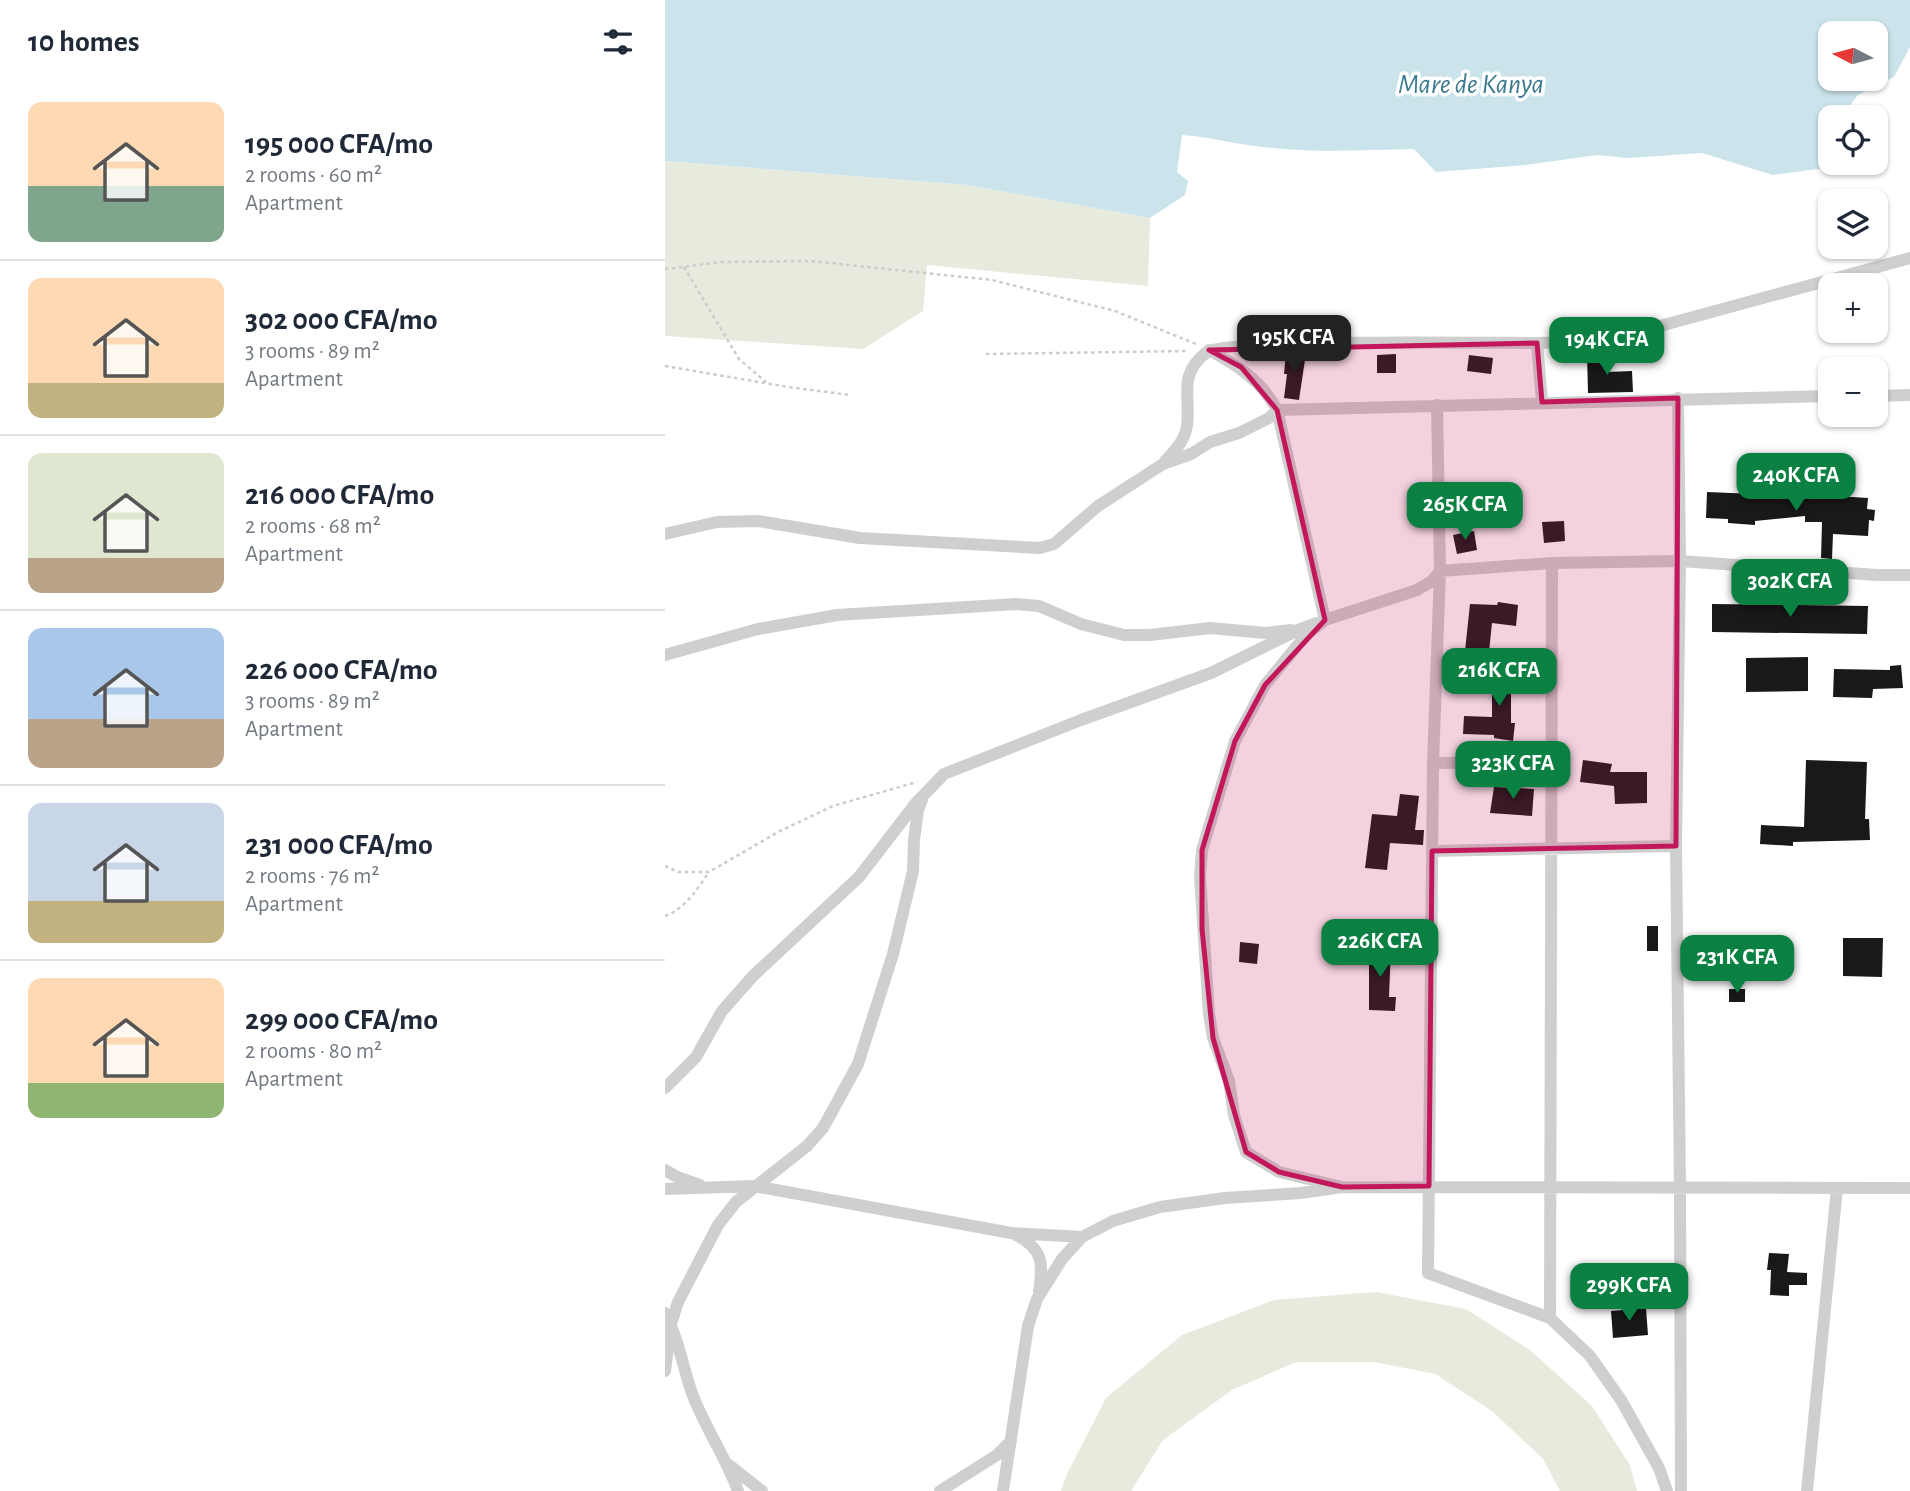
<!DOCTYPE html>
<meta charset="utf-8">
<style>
body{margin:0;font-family:"Alegreya Sans",sans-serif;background:#f2f2f3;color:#1f2937;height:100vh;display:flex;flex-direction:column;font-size:26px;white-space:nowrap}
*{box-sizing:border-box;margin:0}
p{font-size:23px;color:#747a83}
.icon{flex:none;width:38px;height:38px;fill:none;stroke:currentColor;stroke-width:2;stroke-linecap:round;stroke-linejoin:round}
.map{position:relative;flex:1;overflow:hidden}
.details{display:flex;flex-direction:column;background:#fff;width:665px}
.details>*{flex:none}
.needle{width:46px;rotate:276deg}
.controls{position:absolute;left:1153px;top:21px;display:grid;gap:14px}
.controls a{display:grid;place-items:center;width:70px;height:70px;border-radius:14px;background:#fff;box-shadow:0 2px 5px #0004;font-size:35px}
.price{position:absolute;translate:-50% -60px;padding:0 16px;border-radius:14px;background:#0b8043;color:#fff;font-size:23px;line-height:46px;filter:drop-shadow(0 2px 4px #0008)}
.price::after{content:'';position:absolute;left:50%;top:42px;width:21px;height:16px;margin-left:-10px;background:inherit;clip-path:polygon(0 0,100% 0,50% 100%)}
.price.active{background:#222;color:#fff}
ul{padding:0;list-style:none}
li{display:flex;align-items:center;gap:21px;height:175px;padding:0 28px}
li+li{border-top:2px solid #e0e1e3}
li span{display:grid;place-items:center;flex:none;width:196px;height:140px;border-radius:14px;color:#555}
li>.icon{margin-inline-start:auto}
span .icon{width:84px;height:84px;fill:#fffc;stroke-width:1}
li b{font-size:30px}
h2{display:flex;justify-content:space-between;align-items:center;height:84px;padding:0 28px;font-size:30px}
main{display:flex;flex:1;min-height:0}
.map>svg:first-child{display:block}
.green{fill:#e7ebde}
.water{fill:#cbe3eb;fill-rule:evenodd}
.building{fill:#191919}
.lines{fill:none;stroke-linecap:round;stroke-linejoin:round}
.path{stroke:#ccc;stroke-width:2.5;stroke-dasharray:3.5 3.5;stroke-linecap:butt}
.street{stroke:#cfcfcf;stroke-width:12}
.marked{fill:#c2185b;fill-opacity:0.2;stroke:#c2185b;stroke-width:5;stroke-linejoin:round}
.labels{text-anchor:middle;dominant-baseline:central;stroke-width:7;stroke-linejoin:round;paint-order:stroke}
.water-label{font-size:28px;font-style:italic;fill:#3c7a8f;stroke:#fff}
</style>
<main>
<section class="details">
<h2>10 homes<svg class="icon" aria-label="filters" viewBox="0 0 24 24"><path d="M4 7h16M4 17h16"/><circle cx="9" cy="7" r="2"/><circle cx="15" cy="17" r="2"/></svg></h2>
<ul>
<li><span style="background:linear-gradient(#ffd9b3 60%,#7fa58c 0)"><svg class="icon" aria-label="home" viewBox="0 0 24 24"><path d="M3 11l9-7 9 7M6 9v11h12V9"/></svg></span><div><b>195 000 CFA/mo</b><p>2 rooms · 60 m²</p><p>Apartment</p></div></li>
<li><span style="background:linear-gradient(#ffd9b3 75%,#c2b280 0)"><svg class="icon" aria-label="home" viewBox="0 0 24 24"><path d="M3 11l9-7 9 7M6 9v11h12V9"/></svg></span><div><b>302 000 CFA/mo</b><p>3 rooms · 89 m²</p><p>Apartment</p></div></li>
<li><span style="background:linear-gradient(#dfe7d0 75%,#b9a48a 0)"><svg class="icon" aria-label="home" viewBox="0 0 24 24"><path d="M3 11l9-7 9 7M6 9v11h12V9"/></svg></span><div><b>216 000 CFA/mo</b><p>2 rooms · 68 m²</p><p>Apartment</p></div></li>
<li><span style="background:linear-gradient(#a9c7e8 65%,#b9a48a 0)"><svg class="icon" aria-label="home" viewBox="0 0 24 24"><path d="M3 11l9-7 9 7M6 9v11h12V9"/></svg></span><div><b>226 000 CFA/mo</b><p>3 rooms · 89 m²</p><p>Apartment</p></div></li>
<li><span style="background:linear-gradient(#c9d6e8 70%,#c2b280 0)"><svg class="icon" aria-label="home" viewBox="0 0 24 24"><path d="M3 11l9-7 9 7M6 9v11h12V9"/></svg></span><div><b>231 000 CFA/mo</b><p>2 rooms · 76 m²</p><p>Apartment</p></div></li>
<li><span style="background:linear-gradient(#ffd9b3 75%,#8fb573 0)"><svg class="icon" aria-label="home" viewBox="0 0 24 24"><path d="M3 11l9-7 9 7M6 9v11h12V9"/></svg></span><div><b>299 000 CFA/mo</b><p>2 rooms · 80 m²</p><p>Apartment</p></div></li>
</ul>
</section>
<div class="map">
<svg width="1245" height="1491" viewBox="0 0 1245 1491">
<rect width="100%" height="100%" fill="#fff"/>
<!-- green -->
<path class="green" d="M 0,161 L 302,185 L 485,218 L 483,286 L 262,265 L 258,311 L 198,349 L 0,336 Z
M 711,1292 L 801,1309 L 865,1350 L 927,1406 L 965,1465 L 972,1491 L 895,1491 L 878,1459 L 827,1411 L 770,1374 L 709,1362 L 631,1362 L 567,1390 L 498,1440 L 466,1491 L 396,1491 L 402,1474 L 441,1398 L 517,1335 L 609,1300 Z"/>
<!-- water -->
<path class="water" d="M 0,0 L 1245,0 L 1245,47 L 1229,77 L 1193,95 L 1176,117 L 1166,117 L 1165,134 L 1160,168 L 1108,175 L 1037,153 L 963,158 L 932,155 L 861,165 L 771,172 L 749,149 C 702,150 655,153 608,148 C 577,146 548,137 517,135 L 512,172 L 523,181 L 520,195 L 485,218 L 302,185 L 0,161 ZM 1166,33 L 1211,33 L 1211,79 L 1166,79 Z"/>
<!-- building -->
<path class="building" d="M 621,353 L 641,353 L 634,400 L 619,398 L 622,374 L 619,374 Z
M 731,354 L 731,373 L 712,373 L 712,355 Z
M 922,354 L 940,354 L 941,372 L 967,371 L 968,392 L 923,393 Z
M 804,355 L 828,358 L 826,374 L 802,371 Z
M 1042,492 L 1091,494 L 1091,499 L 1156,495 L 1203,498 L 1202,509 L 1210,510 L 1209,521 L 1204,520 L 1203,536 L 1168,534 L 1167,559 L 1156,558 L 1157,522 L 1140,522 L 1140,516 L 1090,521 L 1090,525 L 1063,523 L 1063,519 L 1041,518 Z
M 899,521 L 900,541 L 879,543 L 877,522 Z
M 809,531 L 812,550 L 792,554 L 788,535 Z
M 833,602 L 853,605 L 851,626 L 827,623 L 824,652 L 800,651 L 805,604 L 832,605 Z
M 1047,604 L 1203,606 L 1202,634 L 1047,632 Z
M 1143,657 L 1143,691 L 1081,692 L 1081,658 Z
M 1236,665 L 1238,688 L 1208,689 L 1207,698 L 1168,697 L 1169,669 L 1225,670 L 1225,666 Z
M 827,673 L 862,674 L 862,694 L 846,693 L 846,723 L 850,723 L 848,741 L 829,738 L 829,735 L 798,734 L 799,716 L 827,717 Z
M 918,760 L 947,764 L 945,772 L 982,772 L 982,803 L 950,804 L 949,786 L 915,782 Z
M 1141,760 L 1202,762 L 1200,819 L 1204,819 L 1205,840 L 1128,842 L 1128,846 L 1095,844 L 1096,825 L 1139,827 Z
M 829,787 L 869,789 L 867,816 L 825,813 Z
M 735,794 L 754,796 L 750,830 L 759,830 L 758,845 L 725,843 L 722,870 L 700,868 L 707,814 L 732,816 Z
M 982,926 L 993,926 L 993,951 L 982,951 Z
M 1178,938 L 1218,938 L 1217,977 L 1178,976 Z
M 575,942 L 594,944 L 592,964 L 574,962 Z
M 704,946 L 726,946 L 724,997 L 731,997 L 730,1011 L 704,1010 Z
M 1064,989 L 1080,989 L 1080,1002 L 1064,1002 Z
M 1104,1253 L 1124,1254 L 1122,1272 L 1142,1273 L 1142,1285 L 1124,1285 L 1124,1296 L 1105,1295 L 1106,1270 L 1102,1270 Z
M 981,1308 L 983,1335 L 948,1338 L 946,1311 Z"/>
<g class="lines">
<!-- path -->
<path class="path" d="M 19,267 L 74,359 L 101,382
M 0,269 L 57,262 L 146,261 L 327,280 L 450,311 L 531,344
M 321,354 L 523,351
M 0,366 L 123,387 L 185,395
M 0,866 L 13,872 L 44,872 L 115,831 L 168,806 L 252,782
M 0,916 C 20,909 33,888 44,872"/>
<!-- street -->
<path class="street" d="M 1211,396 L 1245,395
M 1013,398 L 1015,561 L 1011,846 L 1015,1187 L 1016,1491
M 877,402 L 872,343 L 940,341 L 1245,258
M 772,405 L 775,571 L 768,763 L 763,1273 L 885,1318 L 925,1356 L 956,1400 L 994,1468 L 1002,1491
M 500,461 C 510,451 520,440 522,426 C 526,396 512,375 542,352 C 558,339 830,343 872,343
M 0,534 L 52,522 L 93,521 L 195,538 L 375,548 L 389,544 L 433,506 L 498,464 L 526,454 L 545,442 L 574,433 L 604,418 L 612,410 L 1166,396
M 0,655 L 93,629 L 172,615 L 351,604 L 374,606 L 416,624 L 459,635 L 485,635 L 545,628 L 600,633 L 626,630
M 768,763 L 886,762
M 767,851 L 1011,846
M 0,1088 L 31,1057 L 57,1011 L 88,976 L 194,877 L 251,803 L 279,774 L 416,720 L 546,673 L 633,630 L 660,620 L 612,410 C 597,381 572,365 544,350
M 0,1170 L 12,1177 L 35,1185
M 677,1187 L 614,1172 L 581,1152 L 569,1115 L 564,1081 L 548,1038 L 544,1014 L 535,877 L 537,850 L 570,741 L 600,685 L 641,635 L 660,620 L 752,590 L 767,581 L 775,571 L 887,563 L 1015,561 L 1212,575 L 1245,575
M 0,1189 L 89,1186 L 346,1233 L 417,1237 L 448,1221 L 495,1207 L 560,1198 L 636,1193 L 677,1187 L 1245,1188
M 351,1235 C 379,1249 378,1264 374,1292
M 0,1313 C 14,1339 18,1369 28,1396 C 41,1429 61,1458 73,1491
M 885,1318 L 887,563
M 0,1371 L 6,1324 L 13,1302 L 53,1225 L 71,1202 L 142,1146 L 158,1128 L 193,1064 L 228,954 L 248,871 L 249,840 L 253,810 L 257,800
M 64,1465 L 97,1491
M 275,1491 L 332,1455 L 346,1441
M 338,1491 L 363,1326 L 372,1299 L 397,1259 L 417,1237
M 1142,1491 L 1172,1188"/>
</g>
<!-- marked area -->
<path class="marked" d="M 872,343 L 877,402 L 1013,398 L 1011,846 L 767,851 L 764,1186 L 677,1187 L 614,1172 L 581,1152 L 548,1038 L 537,929 L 537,850 L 570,741 L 600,685 L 660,620 L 612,410 L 576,367 L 544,350 Z"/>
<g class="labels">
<!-- water labels -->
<g class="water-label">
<text x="806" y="85">Mare de Kanya</text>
</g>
</g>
</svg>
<div class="controls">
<a><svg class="needle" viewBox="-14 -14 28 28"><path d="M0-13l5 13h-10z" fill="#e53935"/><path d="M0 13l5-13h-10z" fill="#747a83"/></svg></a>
<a><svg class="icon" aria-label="locate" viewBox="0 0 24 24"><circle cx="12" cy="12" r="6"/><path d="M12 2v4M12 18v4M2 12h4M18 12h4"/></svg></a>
<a><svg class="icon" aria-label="layers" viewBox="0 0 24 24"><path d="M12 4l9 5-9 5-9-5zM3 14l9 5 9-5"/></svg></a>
<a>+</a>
<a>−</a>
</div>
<b class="price active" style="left:629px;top:375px">195K CFA</b>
<b class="price" style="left:942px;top:377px">194K CFA</b>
<b class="price" style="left:1131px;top:513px">240K CFA</b>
<b class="price" style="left:800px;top:542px">265K CFA</b>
<b class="price" style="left:1125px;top:619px">302K CFA</b>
<b class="price" style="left:834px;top:708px">216K CFA</b>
<b class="price" style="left:848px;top:801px">323K CFA</b>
<b class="price" style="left:715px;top:979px">226K CFA</b>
<b class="price" style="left:1072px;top:995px">231K CFA</b>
<b class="price" style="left:964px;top:1323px">299K CFA</b>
</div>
</main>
